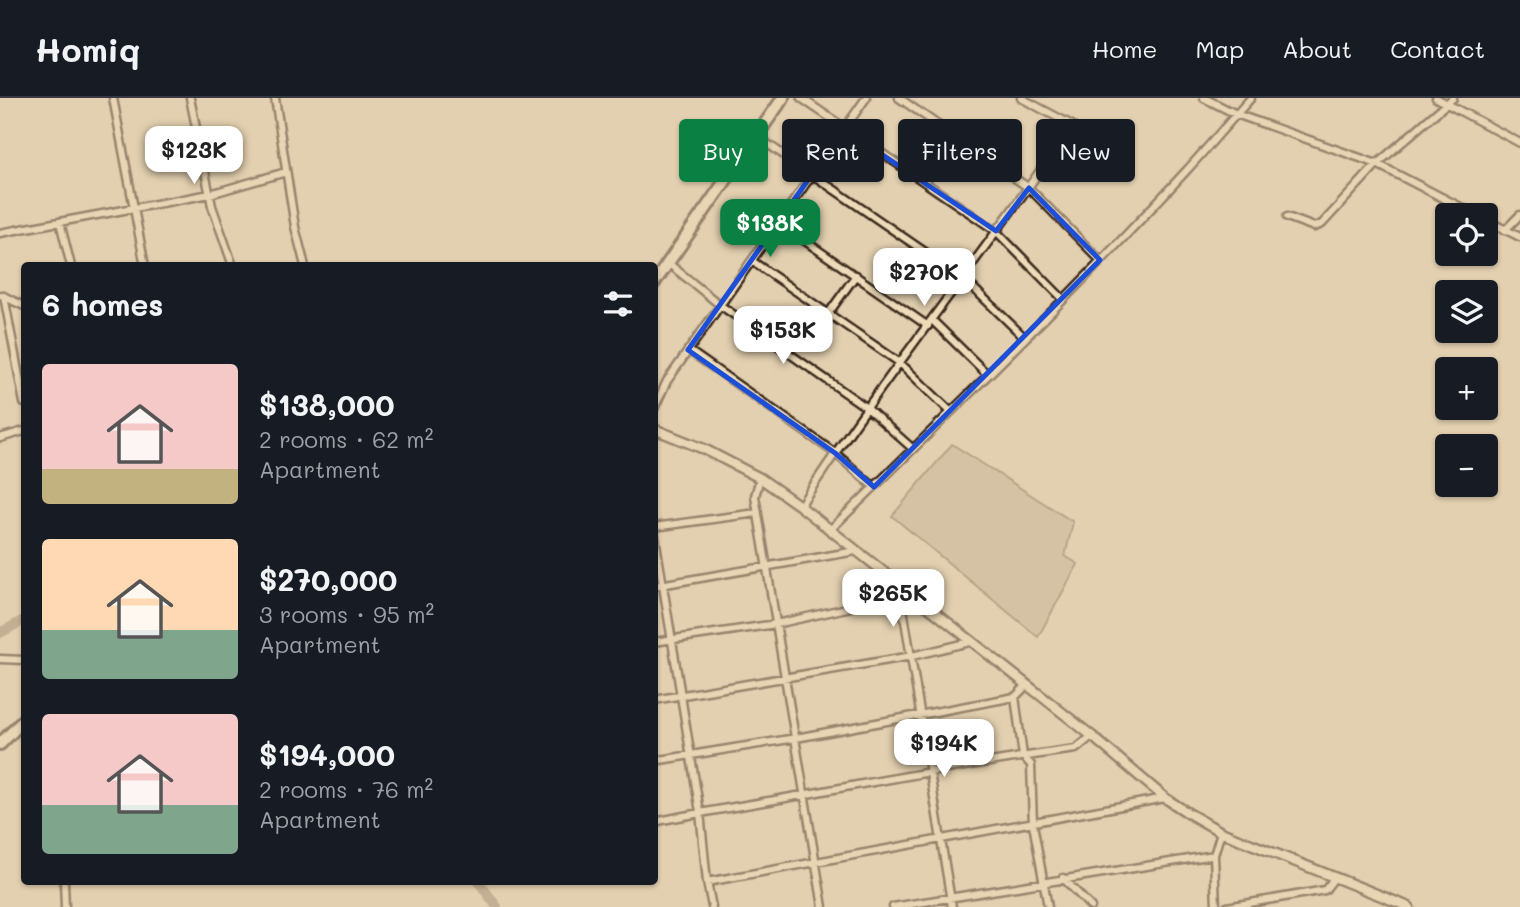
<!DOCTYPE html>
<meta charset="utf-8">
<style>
body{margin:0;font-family:Mali,sans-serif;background:#242831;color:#f1f3f6;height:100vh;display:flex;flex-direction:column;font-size:26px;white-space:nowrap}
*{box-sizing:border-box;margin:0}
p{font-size:23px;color:#9ea1a6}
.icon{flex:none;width:38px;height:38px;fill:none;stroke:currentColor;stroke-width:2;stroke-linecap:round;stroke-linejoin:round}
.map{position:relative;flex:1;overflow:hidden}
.drawer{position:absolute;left:21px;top:164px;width:637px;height:623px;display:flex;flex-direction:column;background:#171b24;border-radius:7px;box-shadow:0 2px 5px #0004}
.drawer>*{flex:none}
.hud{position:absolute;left:679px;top:21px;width:665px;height:63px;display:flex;gap:14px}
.tools{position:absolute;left:1435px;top:105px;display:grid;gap:14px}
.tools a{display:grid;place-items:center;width:63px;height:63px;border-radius:7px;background:#171b24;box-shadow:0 2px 5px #0004;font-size:35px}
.price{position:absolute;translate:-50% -60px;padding:0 16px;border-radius:14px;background:#fff;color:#222;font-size:23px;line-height:46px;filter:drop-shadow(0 2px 4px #0008)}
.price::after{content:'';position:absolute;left:50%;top:42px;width:21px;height:16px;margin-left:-10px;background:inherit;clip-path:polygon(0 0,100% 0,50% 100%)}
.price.selected{background:#0b8043;color:#fff}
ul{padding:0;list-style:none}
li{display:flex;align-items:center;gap:21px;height:175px;padding:0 21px}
li span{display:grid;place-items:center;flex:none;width:196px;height:140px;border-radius:7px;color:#555}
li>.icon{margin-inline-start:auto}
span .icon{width:84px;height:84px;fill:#fffc;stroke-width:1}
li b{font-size:30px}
h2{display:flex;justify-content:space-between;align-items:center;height:84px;padding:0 21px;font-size:30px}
.pill{padding:0 24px;border-radius:7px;background:#171b24;box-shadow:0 2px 5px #0004;font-size:24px;line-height:63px}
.pill.selected{background:#0b8043;color:#fff}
header{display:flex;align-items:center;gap:42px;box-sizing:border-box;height:98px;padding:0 35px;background:#171b24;border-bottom:2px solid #363941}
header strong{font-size:33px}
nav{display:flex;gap:38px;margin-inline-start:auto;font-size:24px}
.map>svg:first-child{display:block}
.green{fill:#c4b295;stroke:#806e5a;stroke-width:2}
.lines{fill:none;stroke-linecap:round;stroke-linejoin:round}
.river{stroke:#9c8a72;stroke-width:10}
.street-casing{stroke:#3b2a1e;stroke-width:11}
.secondary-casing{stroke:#3b2a1e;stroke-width:13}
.highway-casing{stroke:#3b2a1e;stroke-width:16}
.street{stroke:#eedbb9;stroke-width:6}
.secondary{stroke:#eedbb9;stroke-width:8}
.highway{stroke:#eedbb9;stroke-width:10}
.marked{fill:none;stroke:#1d4ed8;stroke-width:5;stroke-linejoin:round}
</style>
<header>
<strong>Homiq</strong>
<nav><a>Home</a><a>Map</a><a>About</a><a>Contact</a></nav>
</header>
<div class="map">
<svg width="1520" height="809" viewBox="0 0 1520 809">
<rect width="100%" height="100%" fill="#e3d0b0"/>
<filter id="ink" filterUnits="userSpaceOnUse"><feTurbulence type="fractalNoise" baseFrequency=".0143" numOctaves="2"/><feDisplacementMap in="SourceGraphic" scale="14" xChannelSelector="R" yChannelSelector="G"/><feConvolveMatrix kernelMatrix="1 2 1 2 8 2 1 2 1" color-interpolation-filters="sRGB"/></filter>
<g filter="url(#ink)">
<!-- green -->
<path class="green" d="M 952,346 L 1073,424 L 1065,458 L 1078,466 L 1038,539 L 892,418 Z"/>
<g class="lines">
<!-- river -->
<path class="river" d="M 0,535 L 24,522
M 479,784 L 497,809"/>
<defs>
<path id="street" d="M 113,0 L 145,168
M 190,0 L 212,108 L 233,168
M 275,0 L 295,129 L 305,168
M 801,0 L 996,133 L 1063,201
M 899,0 L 1029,90 L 1100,162
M 1204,0 L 1236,16 L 1377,66 L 1476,117
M 1436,0 L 1520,45
M 756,38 L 963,180 L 1025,240
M 1287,119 L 1314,129 L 1322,126 L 1377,66 L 1453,0
M 1486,122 L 1520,139
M 60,124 L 71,168
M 779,125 L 928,228
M 1505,132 L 1520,117
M 0,135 L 210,96 L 286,74
M 752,163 L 900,265 L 951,314
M 668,165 L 720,207 L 867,310 L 913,351
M 1,197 L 24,208
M 4,198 L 24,305
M 828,216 L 856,177
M 932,222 L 988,277
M 688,252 L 835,355 L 874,389
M 654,311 L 667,283 L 866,0
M 0,340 L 24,333
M 760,380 L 755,398 L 823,809
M 800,408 C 885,277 984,156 1072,27 L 1021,0
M 654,429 L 757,415
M 831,431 C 951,314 1073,196 1187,72 C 1209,48 1229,24 1251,0
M 654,433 L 700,714 L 707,784 L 712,809
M 654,488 L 856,453
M 901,498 L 952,809
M 654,544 L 776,526 L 909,496
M 0,561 L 24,562
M 1015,599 L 1023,658 L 1031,667 L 1033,726 L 1048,809
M 654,602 L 912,558 L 970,544
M 654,663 L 796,640 L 1015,599 L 1026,588
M 654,724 C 705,713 756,706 807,696 C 896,680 985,663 1076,651 L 1092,638
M 1063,780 L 1091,809
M 64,784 L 65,809
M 707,784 L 1165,700
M 893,809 L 1214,757
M 1216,809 L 1214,757 L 1221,734
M 1227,809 L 1325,792 L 1335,779"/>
<path id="secondary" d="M 654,331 L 704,351 L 760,380 L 800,408 L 1092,638 L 1165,700 L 1188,715 L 1221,734 L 1409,809"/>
<path id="highway" d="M 654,185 L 783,0
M 0,646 L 24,622"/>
</defs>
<!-- street casing -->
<use href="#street" class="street-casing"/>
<!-- secondary casing -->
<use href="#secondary" class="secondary-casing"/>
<!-- highway casing -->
<use href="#highway" class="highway-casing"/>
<!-- street -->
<use href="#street" class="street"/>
<!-- secondary -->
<use href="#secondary" class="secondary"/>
<!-- highway -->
<use href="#highway" class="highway"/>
</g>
</g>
<!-- marked area -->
<path d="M0 0H1520V809H0ZM 844,31 L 996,133 L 1029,90 L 1100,162 L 874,389 L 835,355 L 688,252 Z" fill="#e3d0b0" fill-opacity=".55" fill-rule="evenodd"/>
<path class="marked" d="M 844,31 L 996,133 L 1029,90 L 1100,162 L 874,389 L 835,355 L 688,252 Z"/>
</svg>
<div class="tools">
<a><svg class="icon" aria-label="locate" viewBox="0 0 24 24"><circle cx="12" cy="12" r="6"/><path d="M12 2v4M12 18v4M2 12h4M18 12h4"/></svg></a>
<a><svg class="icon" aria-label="layers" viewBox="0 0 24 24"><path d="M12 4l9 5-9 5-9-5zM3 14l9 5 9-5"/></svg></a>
<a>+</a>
<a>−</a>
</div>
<b class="price" style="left:194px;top:88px">$123K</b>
<b class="price selected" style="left:770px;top:161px">$138K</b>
<b class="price" style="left:924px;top:210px">$270K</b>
<b class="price" style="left:783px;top:268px">$153K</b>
<b class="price" style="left:893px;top:531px">$265K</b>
<b class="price" style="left:944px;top:681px">$194K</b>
<div class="hud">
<a class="pill selected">Buy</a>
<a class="pill">Rent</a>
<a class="pill">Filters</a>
<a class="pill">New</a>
</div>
<section class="drawer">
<h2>6 homes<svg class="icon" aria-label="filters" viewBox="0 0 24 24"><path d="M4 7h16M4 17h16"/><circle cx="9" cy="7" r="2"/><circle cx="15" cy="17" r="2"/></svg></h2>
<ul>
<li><span style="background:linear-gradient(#f6c9c9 75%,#c2b280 0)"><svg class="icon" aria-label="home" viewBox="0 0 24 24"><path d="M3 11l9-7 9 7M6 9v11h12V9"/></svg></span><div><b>$138,000</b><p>2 rooms · 62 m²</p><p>Apartment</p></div></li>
<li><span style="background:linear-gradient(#ffd9b3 65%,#7fa58c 0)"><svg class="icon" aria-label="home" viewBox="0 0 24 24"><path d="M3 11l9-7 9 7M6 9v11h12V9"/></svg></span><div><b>$270,000</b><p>3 rooms · 95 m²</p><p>Apartment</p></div></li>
<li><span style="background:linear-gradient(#f6c9c9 65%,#7fa58c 0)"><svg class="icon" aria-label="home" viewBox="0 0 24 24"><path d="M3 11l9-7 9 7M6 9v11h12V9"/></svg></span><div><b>$194,000</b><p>2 rooms · 76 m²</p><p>Apartment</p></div></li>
</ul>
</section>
</div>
